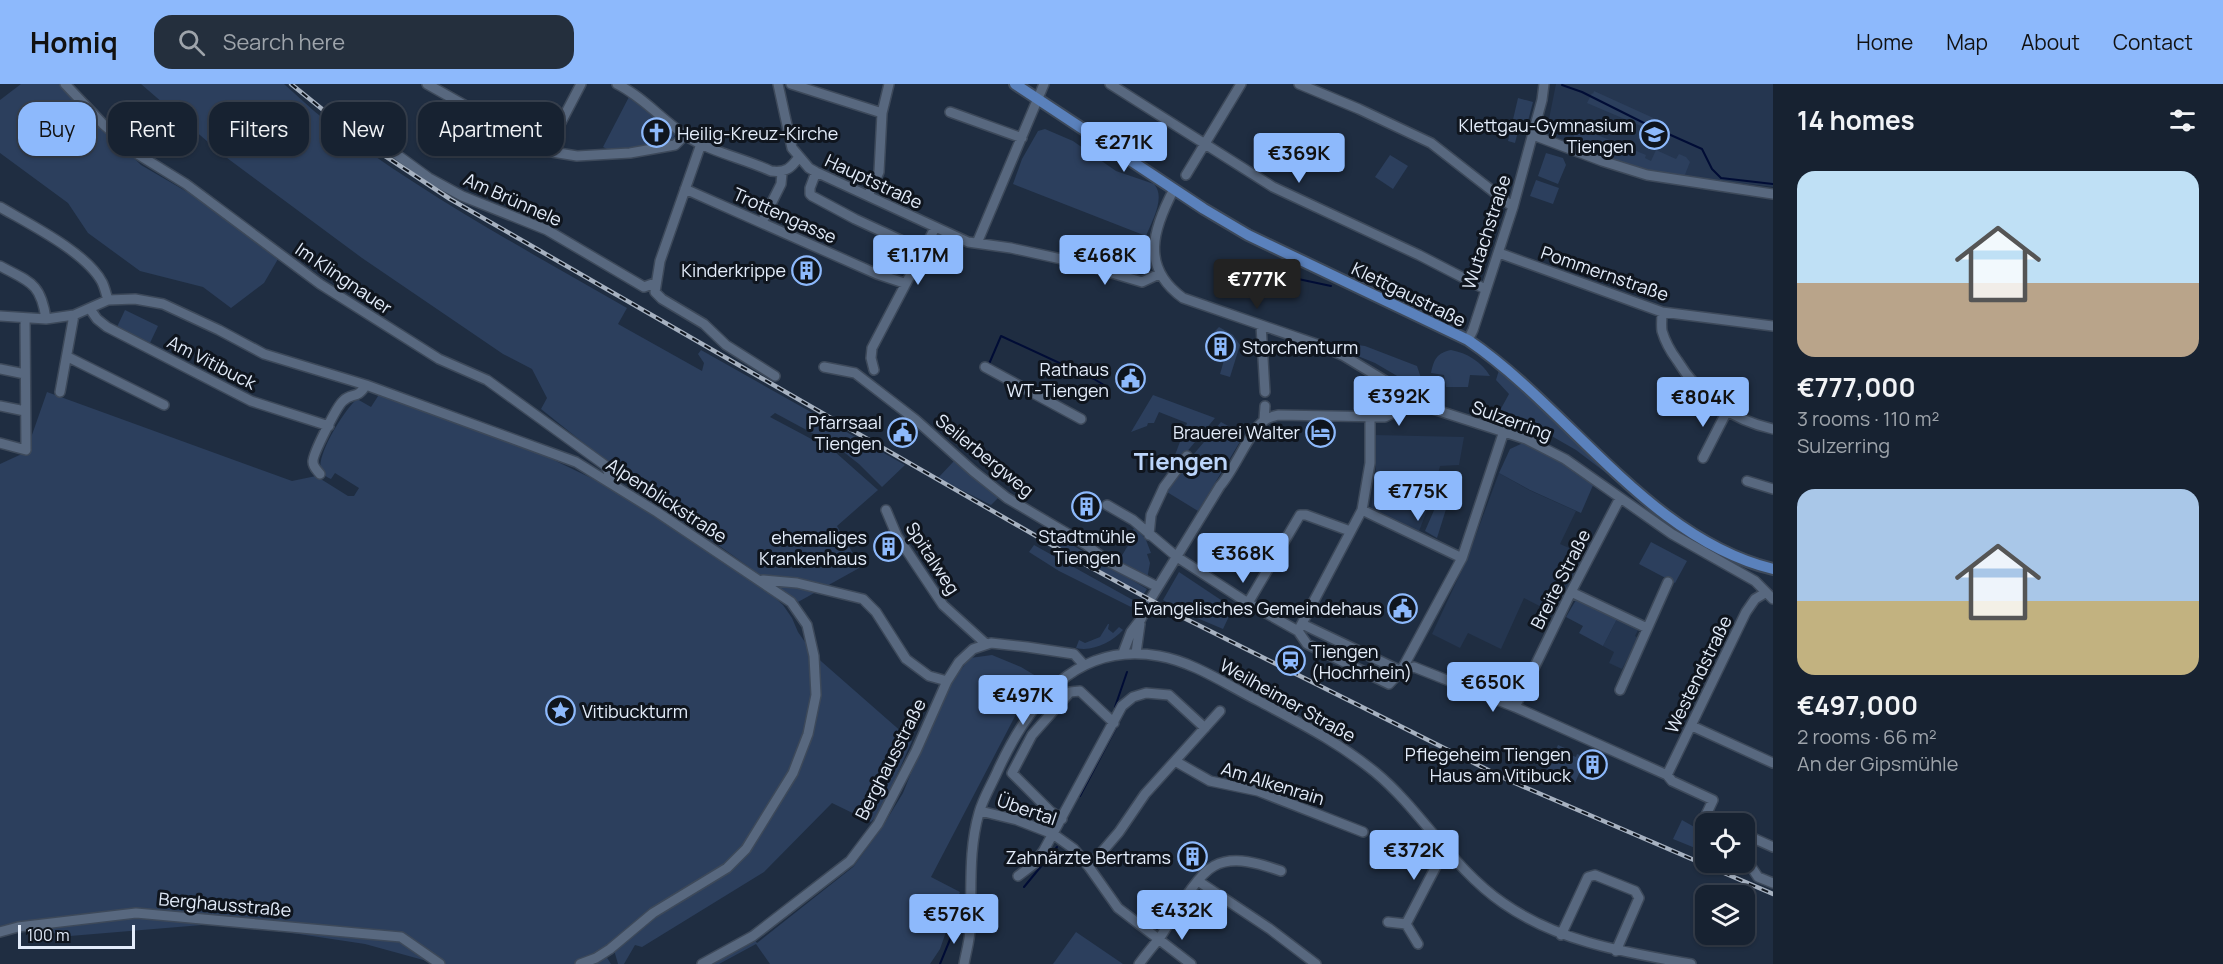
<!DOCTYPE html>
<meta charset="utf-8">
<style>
body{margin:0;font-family:Manrope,sans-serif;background:#242f3d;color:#f1f3f6;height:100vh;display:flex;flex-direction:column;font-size:22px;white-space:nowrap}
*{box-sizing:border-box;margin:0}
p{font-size:20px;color:#9ea4ab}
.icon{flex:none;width:33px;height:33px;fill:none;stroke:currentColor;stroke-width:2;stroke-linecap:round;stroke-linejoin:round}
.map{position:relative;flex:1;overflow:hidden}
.details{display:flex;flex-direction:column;background:#172231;width:450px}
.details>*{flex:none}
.banner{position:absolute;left:18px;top:18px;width:570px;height:54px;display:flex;gap:12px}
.tools{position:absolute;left:1695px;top:729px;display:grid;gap:12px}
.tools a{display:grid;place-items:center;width:60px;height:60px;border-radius:12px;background:#172231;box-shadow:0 2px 4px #0004,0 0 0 2px #363f4d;font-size:30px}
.scale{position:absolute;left:18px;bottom:15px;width:117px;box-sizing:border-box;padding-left:6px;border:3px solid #e3ecfa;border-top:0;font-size:16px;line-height:21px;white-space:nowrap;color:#e3ecfa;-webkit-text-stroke:4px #0f151e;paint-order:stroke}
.price{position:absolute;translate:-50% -51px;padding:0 14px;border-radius:6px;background:#8db9fc;color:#111;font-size:20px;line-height:39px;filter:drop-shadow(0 2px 3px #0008)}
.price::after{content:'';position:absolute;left:50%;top:36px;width:18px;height:14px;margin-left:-9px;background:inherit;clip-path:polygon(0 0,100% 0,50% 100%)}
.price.selected{background:#222;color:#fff}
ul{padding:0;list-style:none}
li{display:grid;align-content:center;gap:12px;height:318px;padding:0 24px}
li span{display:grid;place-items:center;height:186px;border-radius:18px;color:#555}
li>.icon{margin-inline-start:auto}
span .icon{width:108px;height:108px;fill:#fffc;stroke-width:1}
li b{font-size:26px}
h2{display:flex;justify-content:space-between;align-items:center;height:72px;padding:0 24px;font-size:26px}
.tag{padding:0 21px;border-radius:18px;background:#172231;box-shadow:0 2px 4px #0004,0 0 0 2px #363f4d;font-size:21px;line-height:54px}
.tag.selected{background:#8db9fc;color:#111}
header{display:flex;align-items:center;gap:36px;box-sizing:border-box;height:84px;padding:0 30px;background:#8db9fc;color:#111}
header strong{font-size:28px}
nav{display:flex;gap:33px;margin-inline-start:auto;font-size:21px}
.search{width:420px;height:54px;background:#242f3d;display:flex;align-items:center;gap:15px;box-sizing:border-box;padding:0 21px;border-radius:18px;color:#9ea4ab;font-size:22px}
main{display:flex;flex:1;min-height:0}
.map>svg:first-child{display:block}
.built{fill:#253650}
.green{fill:#2c3f5d}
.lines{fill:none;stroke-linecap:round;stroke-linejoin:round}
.stream{stroke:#000c35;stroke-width:2}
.minor-casing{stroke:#3d495a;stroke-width:12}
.major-casing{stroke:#3d495a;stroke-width:14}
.minor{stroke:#58687f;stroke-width:9}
.major{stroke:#5a81bc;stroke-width:10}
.rail-casing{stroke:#a6b1c0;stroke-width:4.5}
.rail{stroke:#0f151e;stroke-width:2;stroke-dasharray:7;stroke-linecap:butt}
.labels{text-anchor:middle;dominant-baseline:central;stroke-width:6;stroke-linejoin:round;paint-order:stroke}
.poi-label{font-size:18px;fill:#e3ecfa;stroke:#0f151e;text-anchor:end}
.street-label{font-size:18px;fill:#e3ecfa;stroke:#0f151e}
.district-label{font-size:24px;font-weight:bold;fill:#bcd5fb;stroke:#0f151e}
</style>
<header>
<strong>Homiq</strong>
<div class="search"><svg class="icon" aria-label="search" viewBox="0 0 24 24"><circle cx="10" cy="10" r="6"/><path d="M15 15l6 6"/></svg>Search here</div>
<nav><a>Home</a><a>Map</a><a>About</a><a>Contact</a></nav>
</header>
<main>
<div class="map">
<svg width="1773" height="880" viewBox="0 0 1773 880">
<rect width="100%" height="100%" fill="#1f2d41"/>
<!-- built -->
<path class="built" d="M 1556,0 L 1773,0 L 1773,103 L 1672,91 L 1654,87 L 1550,52 L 1547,45 Z
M 1374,351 L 1464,353 L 1459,381 L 1440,382 L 1432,413 L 1418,450 L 1371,426 L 1376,385 Z
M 1499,389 L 1529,406 L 1576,427 L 1560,460 L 1583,470 L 1555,530 L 1524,514 L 1501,565 L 1468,549 L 1460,564 L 1432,550 L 1467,475 Z
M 1617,535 L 1638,546 L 1635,552 L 1638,554 L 1622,585 L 1609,579 L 1614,568 L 1603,562 Z"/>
<!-- green -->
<path class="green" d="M 21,0 L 59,0 L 141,81 L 201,116 L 278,175 L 264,199 L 231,224 L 203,203 L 140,187 L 88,149 L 68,119 L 0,69 L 0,16 Z
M 141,0 L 284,0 C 298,12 311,25 325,36 C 419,108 524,165 627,224 L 618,240 L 702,287 L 704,279 L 698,270 L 701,266 L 905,381 L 882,403 L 859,380 L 836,362 L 775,329 L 770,333 L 834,367 L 878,406 L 837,442 L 861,483 L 798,518 L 651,413 L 541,325 L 547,314 L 532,285 L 503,270 L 362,174 L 223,71 Z
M 1594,7 L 1660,37 L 1655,48 L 1587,19 L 1592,9 L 1593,10 Z
M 630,11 L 675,51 L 671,59 L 613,68 L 603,63 Z
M 1518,14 L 1533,18 L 1528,37 L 1521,36 L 1515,59 L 1508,57 Z
M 1578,43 L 1646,71 L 1645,74 L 1651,77 L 1656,66 L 1676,75 L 1679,70 L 1686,73 L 1690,78 L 1684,93 C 1645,88 1609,74 1572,60 L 1575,47 L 1577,47 Z
M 1045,45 L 1073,57 L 1116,87 L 1154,100 C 1166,113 1152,137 1146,152 L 1013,100 L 1022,75 L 1038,47 Z
M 1546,69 L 1563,74 L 1566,81 L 1558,100 L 1538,92 Z
M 1390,71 L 1408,82 L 1393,105 L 1375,93 Z
M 1536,96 L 1559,104 L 1553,120 L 1530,112 Z
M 125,226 L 158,242 L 150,259 L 117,243 Z
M 1219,243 L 1233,251 L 1240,261 L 1230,293 L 1220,290 L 1229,259 L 1216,256 L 1214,260 L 1207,255 Z
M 1334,258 L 1365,262 L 1417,282 L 1421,294 L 1421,306 L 1375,279 L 1331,261 Z
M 1451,266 C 1467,269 1482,278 1490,292 L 1470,291 L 1468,303 L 1446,303 L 1444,291 L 1431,289 C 1434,275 1437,269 1451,266 Z
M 1499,286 L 1622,395 L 1618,398 L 1576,366 L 1534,342 L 1498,330 L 1509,310 L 1496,296 Z
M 47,308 L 292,397 L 316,392 L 348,412 L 354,412 L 359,404 L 335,389 L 331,395 C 327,393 322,391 321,386 C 316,371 345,325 357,315 L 371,323 L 380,309 L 531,365 L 616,406 L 764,504 L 783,521 L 792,534 L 798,548 L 814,571 L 912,657 L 881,727 L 871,738 L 832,719 L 764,788 L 642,863 L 635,861 L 624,880 L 618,880 L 614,866 L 604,869 L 611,880 L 438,880 L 365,860 L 226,839 L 70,852 L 18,843 L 0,848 L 0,380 L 26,368 Z
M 1153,311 L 1215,334 L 1185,370 L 1175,371 L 1187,339 L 1159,328 L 1154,339 L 1148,339 L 1147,342 L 1131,348 Z
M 1221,338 L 1237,347 L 1241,356 L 1198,427 L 1167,408 L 1187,378 Z
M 1523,359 L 1551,372 L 1594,399 L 1581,429 L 1530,406 L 1499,389 L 1510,365 Z
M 954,377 L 998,414 L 991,421 L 938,394 Z
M 1438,417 L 1447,422 L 1437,454 L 1425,447 Z
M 1135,442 L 1146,456 L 1151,469 L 1147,470 L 1150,479 L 1147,495 L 1118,478 L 1135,450 L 1132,448 Z
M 1045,445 L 1147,505 L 1143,511 L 1043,453 Z
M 1651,458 L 1687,477 L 1675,499 L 1639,480 Z
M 1034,461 L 1140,520 L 1137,523 L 1133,520 L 1131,523 L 1059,487 L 1029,468 Z
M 1179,488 L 1233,524 L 1223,545 L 1190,531 L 1163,516 Z
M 1576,516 L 1617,535 L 1603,562 L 1579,549 L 1583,542 L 1566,533 Z
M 1108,540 L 1109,540 L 1108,545 L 1113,549 L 1119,543 L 1123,546 C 1112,558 1093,568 1076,564 L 1079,556 L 1085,559 L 1100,553 Z
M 992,571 L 1021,583 L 1036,592 L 931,793 L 960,808 L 940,865 L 930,880 L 770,880 L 756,860 L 719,880 L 707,880 L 754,855 L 757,859 L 853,783 L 881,745 L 903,709 L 923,659 L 953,596 L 970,574 Z
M 1558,661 L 1567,665 L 1566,669 L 1576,673 L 1577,670 L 1586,673 L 1575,699 L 1558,689 L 1556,692 L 1546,688 Z
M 1682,736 L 1705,749 L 1705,768 L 1673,755 Z
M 1076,848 L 1123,880 L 1053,880 Z"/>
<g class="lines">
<!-- stream -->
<path class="stream" d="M 1562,1 L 1582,8 L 1646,40 L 1702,65 L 1712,85 L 1721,94 L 1773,100
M 1270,189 L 1331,202
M 989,280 L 1001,252 L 1094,295 L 1109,304
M 1115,623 L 1127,588
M 1080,712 L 1119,638
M 1024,803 L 1057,763
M 940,880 L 951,853"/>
<defs>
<path id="minor" d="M 65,0 L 103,40 L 139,71 L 186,100 L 320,200 L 439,275 L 487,296 L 606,382 L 612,398
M 427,0 L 546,67 L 577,72 L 630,69 L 675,61 L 685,51
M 617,0 C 643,13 661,35 685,51 C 710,68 743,74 771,87 C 786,89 791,84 799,73
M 778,0 L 792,64 L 809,84 L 816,88 L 968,158 L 1011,164 L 1075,178 L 1142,198 L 1159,190
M 791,0 L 882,29
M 1110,0 L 1273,103 L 1419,171 L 1485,205
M 1299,0 L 1359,25 L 1431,59 L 1513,123
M 333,24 L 429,94 L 462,112 L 547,146 L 644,203 L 655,199
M 950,28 L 1022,54
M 1533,51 L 1602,77 L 1647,91 L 1773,110
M 701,60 L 660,177 L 655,208 L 662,215 L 704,240 L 726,261 L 775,292
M 546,67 L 581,0
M 816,88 L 810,104 L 810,110 L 812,112 L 855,135 L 922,166
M 1186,91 L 1241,0
M 685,105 L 877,190 L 904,199
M 1174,105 C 1153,145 1140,183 1183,214 L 1322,262 L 1344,272 L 1430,324 L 1526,355 L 1565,375 L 1672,450 L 1755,497 L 1773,515
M 868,112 L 879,88 L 882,29 L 889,0
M 0,123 C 29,140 86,168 102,198 C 105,204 106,210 108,216
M 762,138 L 781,100 L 782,89
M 977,159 L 1044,0
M 1499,169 L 1662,228 L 1773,242
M 0,182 C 30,198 41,199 46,235
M 90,225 L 97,235 L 107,243 L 251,317 L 329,342
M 1662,228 C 1662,234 1661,241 1662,247 C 1665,257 1671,268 1677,276 C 1699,312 1732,336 1773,345
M 0,232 L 46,235 L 74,231 L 108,216 L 135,215 L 163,220 L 219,246 L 264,270 L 366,301 L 576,378 L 657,428 L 791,518 L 807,541 L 814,572 L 816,611 L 808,650 L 793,689 L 746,765 L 727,784 L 653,829 L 610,865 L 596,874 L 580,880
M 1261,241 L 1265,308
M 1468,256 L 1473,246 L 1513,123 L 1542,16 L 1544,0
M 68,273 L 164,321
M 824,283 L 855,289 L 916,336 L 973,387 L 1007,414 L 1085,460 L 1109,478 L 1158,503
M 985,283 L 1081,335
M 0,285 L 25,290
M 874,286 L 871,274 L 872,264 L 935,144
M 60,308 L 74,231
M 0,322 L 25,327
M 1378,331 C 1389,325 1395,316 1395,303
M 1264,336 L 1265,322
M 0,359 L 26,366 L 25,234
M 1703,374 L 1727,327
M 320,390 C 317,386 313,383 313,378 C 312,371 337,322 343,317 C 352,308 357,316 366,301
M 1747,397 L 1773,405
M 1107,421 L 1133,436 L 1177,473 L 1248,519 L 1298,547 L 1307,560 L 1389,600 L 1401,587 L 1414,583 L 1515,623 L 1667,691 L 1672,697 L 1713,716 L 1699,746 L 1706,749
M 886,426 L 897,452 L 943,521 L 985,559
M 1362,426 L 1462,474
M 1149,451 L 1151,431 L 1164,403 L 1187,372
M 763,496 L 797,499 L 863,515 L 876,528 L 906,575 L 929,592 L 947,597
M 1571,508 L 1647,544
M 1248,519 L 1300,431 L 1306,431 L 1350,447
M 1302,540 L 1401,587
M 1298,547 L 1362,426 L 1370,379 L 1370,334
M 1123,569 L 1131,548 L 1141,535 L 1150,516 L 1220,402 C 1234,387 1251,344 1265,336 C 1269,333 1274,332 1278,331 L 1385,333 L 1399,326 L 1412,314
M 1136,569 L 1140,540
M 1401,587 L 1462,474 L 1504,347
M 1620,606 L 1668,498
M 1515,623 L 1571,508 L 1620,414
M 1692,642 L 1773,679
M 1175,677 L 1210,697 L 1258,707 L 1363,748
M 1667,691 L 1746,528 L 1755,515 L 1765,509
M 980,727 L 1017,736 L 1053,750 L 1074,765 L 1089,783 L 1118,824 L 1191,880
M 1706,732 L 1722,740
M 1062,735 L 1050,727 L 1012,689 L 1032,651 L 1070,608 L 1080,607 L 1114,639
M 1744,750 L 1773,763
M 1744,772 L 1758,793 L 1773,799
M 1089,783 L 1119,748 L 1145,710 L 1220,627
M 1018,792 L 1034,780 L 1044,766 L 1122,622 L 1133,613 L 1146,609 L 1169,611 L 1205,644
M 1198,797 L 1270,845 L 1316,880
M 1388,838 L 1406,840 L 1445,765
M 1406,840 L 1418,860
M 0,848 L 18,843 L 136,829 L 401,853 L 440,880
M 1561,851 L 1588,793 L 1595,791 L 1635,807 L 1639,814 L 1616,867
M 702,880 L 753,852 L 850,777 L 878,740 L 916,667 L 947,597 L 959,578 L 973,565 L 991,559 L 1027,563 L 1074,570 L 1084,581
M 964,880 C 966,868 970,856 970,844 C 972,805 968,767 979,729 C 983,714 992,700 998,686 C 1029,619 1076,557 1159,572 C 1194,578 1227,601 1259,617 C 1300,639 1338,658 1375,688 C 1422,727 1452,784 1503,819 C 1559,858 1624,868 1691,880
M 1139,880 C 1145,872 1152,863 1159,855 C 1172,836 1195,792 1214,782 C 1234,771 1261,780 1281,787"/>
<path id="major" d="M 1015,0 L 1204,125 L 1248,151 L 1468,256 C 1570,325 1649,455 1773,485"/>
</defs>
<!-- minor casing -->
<use href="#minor" class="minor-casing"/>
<!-- major casing -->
<use href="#major" class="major-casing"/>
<!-- minor -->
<use href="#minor" class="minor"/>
<!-- major -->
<use href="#major" class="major"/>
<defs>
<path id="rail" d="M 291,0 L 358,54 L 450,115 L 1090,483 L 1178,531 L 1508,696 L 1773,810"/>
</defs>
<!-- rail casing -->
<use href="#rail" class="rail-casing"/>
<!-- rail -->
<use href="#rail" class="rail"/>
</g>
<!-- icons -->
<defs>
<symbol id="church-ring" viewBox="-11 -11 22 22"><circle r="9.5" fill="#0f151e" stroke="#8db9fc" stroke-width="1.5"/><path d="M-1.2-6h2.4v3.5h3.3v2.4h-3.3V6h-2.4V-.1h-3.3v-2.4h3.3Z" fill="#8db9fc"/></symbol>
<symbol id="school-ring" viewBox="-11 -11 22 22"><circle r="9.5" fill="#0f151e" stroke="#8db9fc" stroke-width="1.5"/><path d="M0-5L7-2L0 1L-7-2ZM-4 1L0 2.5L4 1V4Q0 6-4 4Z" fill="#8db9fc"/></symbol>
<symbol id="building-ring" viewBox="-11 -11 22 22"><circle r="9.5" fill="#0f151e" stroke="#8db9fc" stroke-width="1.5"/><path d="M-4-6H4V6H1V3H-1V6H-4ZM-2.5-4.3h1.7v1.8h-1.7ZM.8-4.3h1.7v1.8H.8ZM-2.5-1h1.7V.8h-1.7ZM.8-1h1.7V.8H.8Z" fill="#8db9fc"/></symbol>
<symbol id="civic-ring" viewBox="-11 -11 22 22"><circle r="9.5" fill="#0f151e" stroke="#8db9fc" stroke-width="1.5"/><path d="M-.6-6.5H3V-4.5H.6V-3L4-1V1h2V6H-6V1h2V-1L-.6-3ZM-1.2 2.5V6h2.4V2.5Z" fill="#8db9fc"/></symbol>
<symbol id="hotel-ring" viewBox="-11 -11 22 22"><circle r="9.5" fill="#0f151e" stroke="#8db9fc" stroke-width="1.5"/><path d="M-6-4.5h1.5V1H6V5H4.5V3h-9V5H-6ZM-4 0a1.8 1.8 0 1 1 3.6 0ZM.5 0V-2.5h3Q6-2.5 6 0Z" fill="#8db9fc"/></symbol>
<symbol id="station-ring" viewBox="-11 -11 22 22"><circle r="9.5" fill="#0f151e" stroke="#8db9fc" stroke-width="1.5"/><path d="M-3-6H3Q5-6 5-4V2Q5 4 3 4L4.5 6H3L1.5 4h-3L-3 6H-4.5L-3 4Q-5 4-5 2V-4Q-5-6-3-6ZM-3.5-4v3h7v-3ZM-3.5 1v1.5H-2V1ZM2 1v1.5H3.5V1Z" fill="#8db9fc"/></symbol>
<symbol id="sight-ring" viewBox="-11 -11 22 22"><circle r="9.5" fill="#0f151e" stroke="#8db9fc" stroke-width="1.5"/><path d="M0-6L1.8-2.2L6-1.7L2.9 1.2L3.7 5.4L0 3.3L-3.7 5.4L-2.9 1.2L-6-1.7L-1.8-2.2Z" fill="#8db9fc"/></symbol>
</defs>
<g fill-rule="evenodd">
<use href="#church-ring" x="640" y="32" width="33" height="33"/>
<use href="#school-ring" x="1638" y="34" width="33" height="33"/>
<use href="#building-ring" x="790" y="170" width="33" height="33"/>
<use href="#building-ring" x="1204" y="246" width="33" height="33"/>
<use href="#civic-ring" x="1114" y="278" width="33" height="33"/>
<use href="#civic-ring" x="886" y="332" width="33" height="33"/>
<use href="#hotel-ring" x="1304" y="332" width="33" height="33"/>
<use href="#building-ring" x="1070" y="406" width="33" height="33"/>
<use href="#building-ring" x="872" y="446" width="33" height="33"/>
<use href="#civic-ring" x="1386" y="508" width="33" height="33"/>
<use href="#station-ring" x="1274" y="560" width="33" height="33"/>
<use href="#sight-ring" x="544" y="610" width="33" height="33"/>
<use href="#building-ring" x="1576" y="664" width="33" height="33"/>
<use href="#building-ring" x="1176" y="756" width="33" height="33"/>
</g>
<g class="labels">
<!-- poi labels -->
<g class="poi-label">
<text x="1634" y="41">Klettgau-Gymnasium<tspan x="1634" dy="21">Tiengen</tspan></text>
<text x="677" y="49" text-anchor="start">Heilig-Kreuz-Kirche</text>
<text x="786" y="186">Kinderkrippe</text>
<text x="1242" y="263" text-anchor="start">Storchenturm</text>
<text x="1109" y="285">Rathaus<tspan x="1109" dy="21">WT-Tiengen</tspan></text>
<text x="882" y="338">Pfarrsaal<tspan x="882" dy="21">Tiengen</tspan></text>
<text x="1300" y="348">Brauerei Walter</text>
<text x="1087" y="452" text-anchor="middle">Stadtmühle<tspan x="1087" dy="21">Tiengen</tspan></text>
<text x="867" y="453">ehemaliges<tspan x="867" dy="21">Krankenhaus</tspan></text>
<text x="1382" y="524">Evangelisches Gemeindehaus</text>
<text x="1311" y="567" text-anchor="start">Tiengen<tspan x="1311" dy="21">(Hochrhein)</tspan></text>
<text x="582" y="627" text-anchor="start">Vitibuckturm</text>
<text x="1571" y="670">Pflegeheim Tiengen<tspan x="1571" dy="21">Haus am Vitibuck</tspan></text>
<text x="1171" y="773">Zahnärzte Bertrams</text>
</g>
<!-- street labels -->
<g class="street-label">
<text transform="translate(874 97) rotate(25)">Hauptstraße</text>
<text transform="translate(513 115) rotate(24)">Am Brünnele</text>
<text transform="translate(785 131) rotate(24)">Trottengasse</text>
<text transform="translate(1486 148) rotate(-72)">Wutachstraße</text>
<text transform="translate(1605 189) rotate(19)">Pommernstraße</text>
<text transform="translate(344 194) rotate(34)">Im Klingnauer</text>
<text transform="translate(1409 210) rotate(26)">Klettgaustraße</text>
<text transform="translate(212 278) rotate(27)">Am Vitibuck</text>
<text transform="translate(1512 336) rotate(20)">Sulzerring</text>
<text transform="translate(985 371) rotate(39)">Seilerbergweg</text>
<text transform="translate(667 416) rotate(33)">Alpenblickstraße</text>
<text transform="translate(933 474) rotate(57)">Spitalweg</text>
<text transform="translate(1560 495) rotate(-63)">Breite Straße</text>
<text transform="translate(1698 590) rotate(-64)">Westendstraße</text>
<text transform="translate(1288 616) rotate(29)">Weilheimer Straße</text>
<text transform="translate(890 675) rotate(-63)">Berghausstraße</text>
<text transform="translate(1273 699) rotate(17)">Am Alkenrain</text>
<text transform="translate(1027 725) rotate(19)">Übertal</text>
<text transform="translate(225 820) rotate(5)">Berghausstraße</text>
</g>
<!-- district labels -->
<g class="district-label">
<text x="1181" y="376">Tiengen</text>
</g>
</g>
</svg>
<div class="tools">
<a><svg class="icon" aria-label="locate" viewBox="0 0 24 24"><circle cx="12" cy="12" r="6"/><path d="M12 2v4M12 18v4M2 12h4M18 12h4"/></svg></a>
<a><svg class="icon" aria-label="layers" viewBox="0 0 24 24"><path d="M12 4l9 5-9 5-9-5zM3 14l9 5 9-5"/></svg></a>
</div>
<div class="scale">100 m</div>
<b class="price" style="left:1124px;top:89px">€271K</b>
<b class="price" style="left:1299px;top:100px">€369K</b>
<b class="price" style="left:918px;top:202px">€1.17M</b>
<b class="price" style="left:1105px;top:202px">€468K</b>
<b class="price selected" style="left:1257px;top:226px">€777K</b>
<b class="price" style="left:1399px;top:343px">€392K</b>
<b class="price" style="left:1703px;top:344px">€804K</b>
<b class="price" style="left:1418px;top:438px">€775K</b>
<b class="price" style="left:1243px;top:500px">€368K</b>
<b class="price" style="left:1493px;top:629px">€650K</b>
<b class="price" style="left:1023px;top:642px">€497K</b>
<b class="price" style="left:1414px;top:797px">€372K</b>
<b class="price" style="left:1182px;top:857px">€432K</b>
<b class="price" style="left:954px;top:861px">€576K</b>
<div class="banner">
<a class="tag selected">Buy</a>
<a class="tag">Rent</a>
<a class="tag">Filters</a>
<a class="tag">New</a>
<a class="tag">Apartment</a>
</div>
</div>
<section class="details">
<h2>14 homes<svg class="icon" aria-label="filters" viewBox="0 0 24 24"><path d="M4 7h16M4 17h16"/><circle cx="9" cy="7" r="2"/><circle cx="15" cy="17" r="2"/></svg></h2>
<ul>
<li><span style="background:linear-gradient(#bfe0f5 60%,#b9a48a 0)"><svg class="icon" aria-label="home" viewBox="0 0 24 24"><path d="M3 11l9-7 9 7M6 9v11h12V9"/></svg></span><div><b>€777,000</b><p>3 rooms · 110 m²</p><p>Sulzerring</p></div></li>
<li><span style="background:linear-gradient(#a9c7e8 60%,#c2b280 0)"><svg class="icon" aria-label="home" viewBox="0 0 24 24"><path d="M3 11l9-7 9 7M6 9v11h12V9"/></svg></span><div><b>€497,000</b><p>2 rooms · 66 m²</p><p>An der Gipsmühle</p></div></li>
</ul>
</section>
</main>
